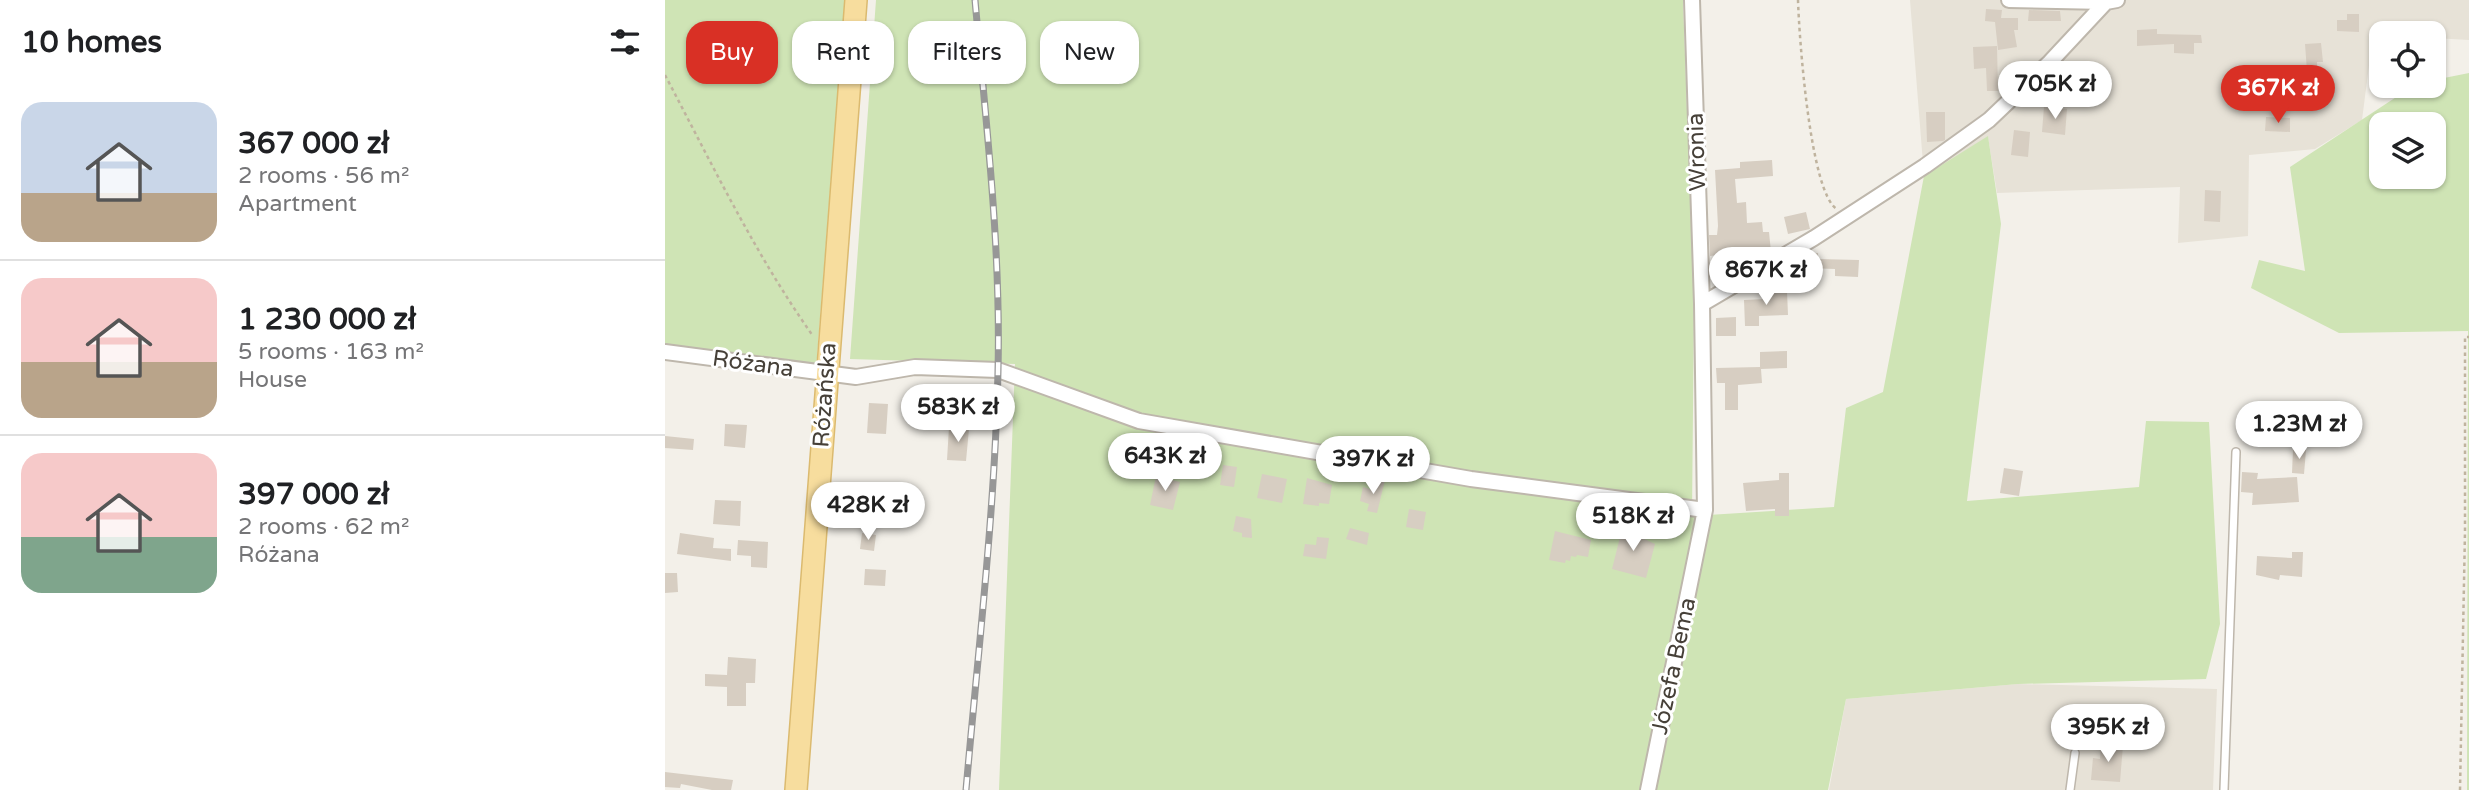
<!DOCTYPE html>
<meta charset="utf-8">
<style>
body{margin:0;font-family:"Varela Round",sans-serif;background:#f2f2f2;color:#202124;height:100vh;display:flex;flex-direction:column;font-size:26px;white-space:nowrap}
*{box-sizing:border-box;margin:0}
p{font-size:23px;color:#757577}
.icon{flex:none;width:38px;height:38px;fill:none;stroke:currentColor;stroke-width:2;stroke-linecap:round;stroke-linejoin:round}
.map{position:relative;flex:1;overflow:hidden}
.details{display:flex;flex-direction:column;background:#fff;width:665px}
.details>*{flex:none}
.hud{position:absolute;left:21px;top:21px;width:665px;height:63px;display:flex;gap:14px}
.tools{position:absolute;left:1704px;top:21px;display:grid;gap:14px}
.tools a{display:grid;place-items:center;width:77px;height:77px;border-radius:14px;background:#fff;box-shadow:0 2px 5px #0004;font-size:35px}
.price{position:absolute;translate:-50% -60px;padding:0 16px;border-radius:24px;background:#fff;color:#222;font-size:23px;line-height:46px;filter:drop-shadow(0 2px 4px #0008)}
.price::after{content:'';position:absolute;left:50%;top:42px;width:21px;height:16px;margin-left:-10px;background:inherit;clip-path:polygon(0 0,100% 0,50% 100%)}
.price.selected{background:#d93025;color:#fff}
ul{padding:0;list-style:none}
li{display:flex;align-items:center;gap:21px;height:175px;padding:0 21px}
li+li{border-top:2px solid #e0e0e0}
li span{display:grid;place-items:center;flex:none;width:196px;height:140px;border-radius:21px;color:#555}
li>.icon{margin-inline-start:auto}
span .icon{width:84px;height:84px;fill:#fffc;stroke-width:1}
li b{font-size:30px}
h2{display:flex;justify-content:space-between;align-items:center;height:84px;padding:0 21px;font-size:30px}
.tag{padding:0 24px;border-radius:21px;background:#fff;box-shadow:0 2px 5px #0004;font-size:24px;line-height:63px}
.tag.selected{background:#d93025;color:#fff}
main{display:flex;flex:1;min-height:0}
.map>svg:first-child{display:block}
.residential{fill:#e7e2d7}
.green{fill:#cfe4b5;fill-rule:evenodd}
.building{fill:#d7cec2}
.lines{fill:none;stroke-linecap:round;stroke-linejoin:round}
.lane-casing{stroke:#beb7ac;stroke-width:10}
.street-casing{stroke:#beb7ac;stroke-width:18}
.primary-casing{stroke:#dbba6f;stroke-width:24}
.path{stroke:#bfb39e;stroke-width:2.5;stroke-dasharray:3.5 3.5;stroke-linecap:butt}
.lane{stroke:#fff;stroke-width:7}
.street{stroke:#fff;stroke-width:14}
.primary{stroke:#f7dd9e;stroke-width:21}
.rail-casing{stroke:#979797;stroke-width:7}
.rail{stroke:#fff;stroke-width:4.5;stroke-dasharray:13;stroke-linecap:butt}
.labels{text-anchor:middle;dominant-baseline:central;stroke-width:6;stroke-linejoin:round;paint-order:stroke}
.street-label{font-size:23px;fill:#464038;stroke:#fff}
</style>
<main>
<section class="details">
<h2>10 homes<svg class="icon" aria-label="filters" viewBox="0 0 24 24"><path d="M4 7h16M4 17h16"/><circle cx="9" cy="7" r="2"/><circle cx="15" cy="17" r="2"/></svg></h2>
<ul>
<li><span style="background:linear-gradient(#c9d6e8 65%,#b9a48a 0)"><svg class="icon" aria-label="home" viewBox="0 0 24 24"><path d="M3 11l9-7 9 7M6 9v11h12V9"/></svg></span><div><b>367 000 zł</b><p>2 rooms · 56 m²</p><p>Apartment</p></div></li>
<li><span style="background:linear-gradient(#f6c9c9 60%,#b9a48a 0)"><svg class="icon" aria-label="home" viewBox="0 0 24 24"><path d="M3 11l9-7 9 7M6 9v11h12V9"/></svg></span><div><b>1 230 000 zł</b><p>5 rooms · 163 m²</p><p>House</p></div></li>
<li><span style="background:linear-gradient(#f6c9c9 60%,#7fa58c 0)"><svg class="icon" aria-label="home" viewBox="0 0 24 24"><path d="M3 11l9-7 9 7M6 9v11h12V9"/></svg></span><div><b>397 000 zł</b><p>2 rooms · 62 m²</p><p>Różana</p></div></li>
</ul>
</section>
<div class="map">
<svg width="1804" height="790" viewBox="0 0 1804 790">
<rect width="100%" height="100%" fill="#f3f0e9"/>
<!-- residential -->
<path class="residential" d="M 1245,0 L 1804,0 L 1804,40 L 1769,38 L 1769,33 L 1717,33 L 1717,40 L 1707,42 L 1697,120 L 1650,149 L 1584,155 L 1583,236 L 1513,243 L 1515,187 L 1332,193 L 1323,137 L 1259,176 Z
M 1353,684 L 1552,689 L 1548,790 L 1164,790 L 1181,699 Z"/>
<!-- green -->
<path class="green" d="M 0,0 L 180,0 L 151,370 L 0,348 Z
M 211,0 L 1018,0 L 1029,305 L 1027,516 L 1169,507 L 1181,408 L 1218,392 L 1259,176 L 1323,136 L 1336,224 L 1302,501 L 1474,487 L 1481,421 L 1544,422 L 1555,624 L 1541,679 L 1353,684 L 1181,699 L 1163,790 L 334,790 L 350,364 L 185,359 Z
M 1804,73 L 1804,790 L 1802,790 L 1803,331 L 1674,333 L 1586,288 L 1594,260 L 1640,271 L 1625,167 L 1748,86 L 1769,86 L 1769,80 ZM 1769,124 L 1769,177 L 1717,177 L 1717,124 Z"/>
<!-- building -->
<path class="building" d="M 1321,9 L 1337,10 L 1336,18 L 1353,18 L 1353,30 L 1349,30 L 1352,47 L 1333,50 L 1330,22 L 1320,21 Z
M 1364,10 L 1395,11 L 1396,21 L 1363,21 Z
M 1682,14 L 1694,14 L 1694,32 L 1672,31 L 1672,20 L 1682,20 Z
M 1492,29 L 1492,34 L 1536,35 L 1537,43 L 1529,43 L 1529,54 L 1509,53 L 1509,44 L 1472,46 L 1472,30 Z
M 1656,43 L 1658,62 L 1652,62 L 1652,71 L 1642,71 L 1640,44 Z
M 1332,46 L 1333,91 L 1322,91 L 1321,68 L 1309,69 L 1308,47 Z
M 1379,107 L 1402,109 L 1400,135 L 1377,132 Z
M 1261,112 L 1280,112 L 1280,140 L 1278,141 L 1262,142 Z
M 1601,117 L 1625,118 L 1625,132 L 1600,131 Z
M 1349,130 L 1365,132 L 1363,157 L 1346,155 Z
M 1107,160 L 1108,176 L 1070,179 L 1072,203 L 1081,202 L 1082,223 L 1097,222 L 1098,232 L 1104,232 L 1106,252 L 1068,255 L 1068,260 L 1052,261 L 1052,255 L 1045,256 L 1044,235 L 1052,235 L 1053,226 L 1050,170 L 1075,168 L 1075,162 Z
M 1540,190 L 1556,191 L 1555,222 L 1539,221 Z
M 1141,212 L 1145,229 L 1123,234 L 1119,217 Z
M 1143,253 L 1153,253 L 1153,259 L 1194,260 L 1193,277 L 1170,276 L 1170,269 L 1142,268 Z
M 1100,291 L 1122,291 L 1123,315 L 1094,316 L 1094,326 L 1080,326 L 1079,300 L 1100,299 Z
M 1071,317 L 1071,336 L 1051,336 L 1051,318 Z
M 1122,351 L 1122,368 L 1096,369 L 1097,383 L 1073,385 L 1073,410 L 1060,410 L 1060,383 L 1052,383 L 1051,368 L 1095,367 L 1095,352 Z
M 204,403 L 223,404 L 221,434 L 202,433 Z
M 266,407 L 287,409 L 285,427 L 265,425 Z
M 60,424 L 82,425 L 80,448 L 59,446 Z
M 284,427 L 304,429 L 301,461 L 282,460 Z
M 0,436 L 29,439 L 28,450 L 0,448 Z
M 1628,449 L 1641,450 L 1639,474 L 1627,473 Z
M 558,465 L 572,467 L 569,487 L 555,485 Z
M 1339,468 L 1358,471 L 1354,496 L 1335,493 Z
M 1577,472 L 1593,473 L 1592,479 L 1632,477 L 1634,502 L 1587,505 L 1588,493 L 1576,492 Z
M 1114,473 L 1124,473 L 1124,516 L 1110,516 L 1110,509 L 1081,511 L 1078,483 L 1114,480 Z
M 597,474 L 622,479 L 617,503 L 592,498 Z
M 491,476 L 515,482 L 508,510 L 485,505 Z
M 642,478 L 667,485 L 664,504 L 654,503 L 654,506 L 638,504 Z
M 711,478 L 720,480 L 712,513 L 702,511 L 704,504 L 695,501 L 698,487 L 708,490 Z
M 50,500 L 76,501 L 75,526 L 48,524 Z
M 744,509 L 761,512 L 758,530 L 741,527 Z
M 571,516 L 586,519 L 587,538 L 577,537 L 577,533 L 568,531 Z
M 958,525 L 975,530 L 973,536 L 990,544 L 981,578 L 947,569 Z
M 685,528 L 704,533 L 702,545 L 681,539 Z
M 890,531 L 926,540 L 923,557 L 912,555 L 911,557 L 906,556 L 905,561 L 901,560 L 900,563 L 884,560 Z
M 15,533 L 49,538 L 48,548 L 66,549 L 66,561 L 12,554 Z
M 197,533 L 211,535 L 209,551 L 195,549 Z
M 652,537 L 664,538 L 661,559 L 638,556 L 640,544 L 651,545 Z
M 73,540 L 103,542 L 102,568 L 86,567 L 86,556 L 72,555 Z
M 1627,552 L 1638,552 L 1637,577 L 1615,575 L 1614,580 L 1591,575 L 1592,556 L 1627,558 Z
M 200,569 L 221,570 L 220,586 L 199,585 Z
M 0,573 L 12,573 L 13,592 L 0,593 Z
M 63,657 L 91,659 L 90,683 L 81,683 L 81,706 L 62,706 L 62,687 L 40,686 L 40,674 L 62,675 Z
M 1436,743 L 1458,745 L 1455,782 L 1426,780 L 1428,758 L 1435,759 Z
M 0,772 L 68,780 L 66,790 L 47,790 L 16,784 L 15,788 L 0,787 Z"/>
<g class="lines">
<defs>
<path id="lane" d="M 1405,790 L 1410,753
M 1559,790 L 1571,452"/>
<path id="street" d="M 1027,0 L 1037,304
M 1344,0 L 1441,2
M 0,352 L 191,377 L 250,367 L 333,370 L 474,421 L 806,479 L 1040,510
M 983,790 L 1040,510 L 1037,304 L 1149,238 L 1260,166 L 1324,120 L 1385,62 L 1441,2 L 1452,0"/>
<path id="primary" d="M 131,790 L 191,0"/>
</defs>
<!-- lane casing -->
<use href="#lane" class="lane-casing"/>
<!-- street casing -->
<use href="#street" class="street-casing"/>
<!-- primary casing -->
<use href="#primary" class="primary-casing"/>
<!-- path -->
<path class="path" d="M 1133,0 C 1134,35 1145,194 1172,209
M 0,75 C 47,164 90,254 148,336
M 1795,790 L 1800,531 L 1800,337 L 1804,337"/>
<!-- lane -->
<use href="#lane" class="lane"/>
<!-- street -->
<use href="#street" class="street"/>
<!-- primary -->
<use href="#primary" class="primary"/>
<defs>
<path id="rail" d="M 301,790 C 313,651 330,511 333,371 C 336,247 321,123 310,0"/>
</defs>
<!-- rail casing -->
<use href="#rail" class="rail-casing"/>
<!-- rail -->
<use href="#rail" class="rail"/>
</g>
<g class="labels">
<!-- street labels -->
<g class="street-label">
<text transform="translate(1032 152) rotate(-92)">Wronia</text>
<text transform="translate(88 364) rotate(8)">Różana</text>
<text transform="translate(160 395) rotate(-86)">Różańska</text>
<text transform="translate(1009 666) rotate(-78)">Józefa Bema</text>
</g>
</g>
</svg>
<div class="tools">
<a><svg class="icon" aria-label="locate" viewBox="0 0 24 24"><circle cx="12" cy="12" r="6"/><path d="M12 2v4M12 18v4M2 12h4M18 12h4"/></svg></a>
<a><svg class="icon" aria-label="layers" viewBox="0 0 24 24"><path d="M12 4l9 5-9 5-9-5zM3 14l9 5 9-5"/></svg></a>
</div>
<b class="price" style="left:1390px;top:121px">705K zł</b>
<b class="price selected" style="left:1613px;top:125px">367K zł</b>
<b class="price" style="left:1101px;top:307px">867K zł</b>
<b class="price" style="left:293px;top:444px">583K zł</b>
<b class="price" style="left:1634px;top:461px">1.23M zł</b>
<b class="price" style="left:500px;top:493px">643K zł</b>
<b class="price" style="left:708px;top:496px">397K zł</b>
<b class="price" style="left:203px;top:542px">428K zł</b>
<b class="price" style="left:968px;top:553px">518K zł</b>
<b class="price" style="left:1443px;top:764px">395K zł</b>
<div class="hud">
<a class="tag selected">Buy</a>
<a class="tag">Rent</a>
<a class="tag">Filters</a>
<a class="tag">New</a>
</div>
</div>
</main>
